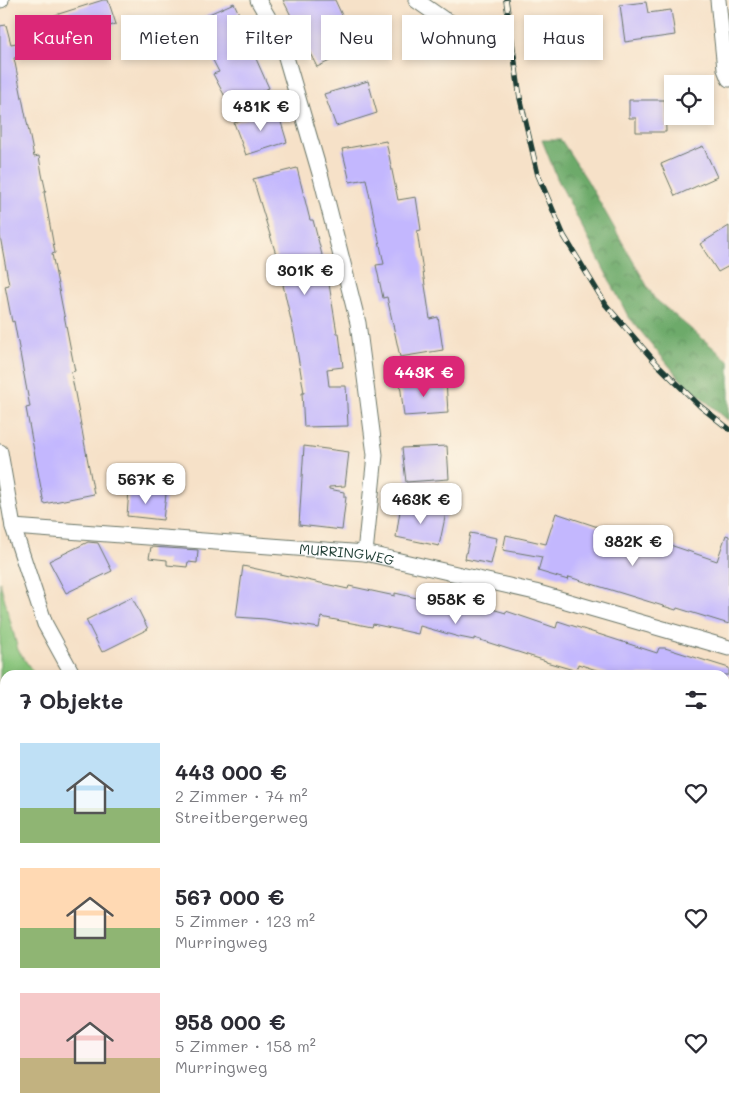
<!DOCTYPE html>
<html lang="de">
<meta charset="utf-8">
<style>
body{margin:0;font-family:Mali,sans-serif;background:#f7f7f7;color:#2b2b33;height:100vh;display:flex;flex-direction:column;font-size:19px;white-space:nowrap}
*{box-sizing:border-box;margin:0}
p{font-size:16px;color:#7c7c81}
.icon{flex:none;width:28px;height:28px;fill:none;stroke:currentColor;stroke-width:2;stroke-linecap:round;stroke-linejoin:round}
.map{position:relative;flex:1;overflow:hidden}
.sheet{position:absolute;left:0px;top:670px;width:730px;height:445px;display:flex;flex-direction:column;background:#fff;border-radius:15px 15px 0 0;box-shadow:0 2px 8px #0003}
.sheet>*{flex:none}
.banner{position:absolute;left:15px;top:15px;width:700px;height:45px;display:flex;gap:10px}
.controls{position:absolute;left:664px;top:75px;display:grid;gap:10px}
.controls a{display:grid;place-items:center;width:50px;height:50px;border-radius:0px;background:#fff;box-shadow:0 2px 8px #0003;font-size:25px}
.price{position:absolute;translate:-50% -42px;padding:0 11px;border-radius:10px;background:#fff;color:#222;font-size:16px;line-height:32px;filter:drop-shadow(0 1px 2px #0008)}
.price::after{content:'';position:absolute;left:50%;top:30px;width:15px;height:11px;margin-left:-8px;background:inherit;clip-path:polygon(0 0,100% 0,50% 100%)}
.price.current{background:#db2777;color:#fff}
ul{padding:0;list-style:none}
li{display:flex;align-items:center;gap:15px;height:125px;padding:0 20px}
li span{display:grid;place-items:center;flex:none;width:140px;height:100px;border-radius:0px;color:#555}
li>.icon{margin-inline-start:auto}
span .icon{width:60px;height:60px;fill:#fffc;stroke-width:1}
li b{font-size:21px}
h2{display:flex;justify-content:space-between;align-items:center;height:60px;padding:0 20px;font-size:21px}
.chip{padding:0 18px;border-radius:0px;background:#fff;box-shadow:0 2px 8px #0003;font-size:18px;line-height:45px}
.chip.current{background:#db2777;color:#fff}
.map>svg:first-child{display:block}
.forest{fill:url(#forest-crowns);stroke:#46744f}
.pitch{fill:#87c47a;stroke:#538057}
.building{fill:#c3b7fe}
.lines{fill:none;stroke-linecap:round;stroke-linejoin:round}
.minor-casing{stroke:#6a7668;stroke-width:17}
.minor{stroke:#fff;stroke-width:15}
.rail-casing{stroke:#1f3d34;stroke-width:5.5}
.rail{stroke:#fcf5e5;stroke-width:4;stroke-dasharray:11;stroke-linecap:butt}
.labels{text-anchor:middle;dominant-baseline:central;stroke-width:5;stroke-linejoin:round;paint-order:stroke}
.street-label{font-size:14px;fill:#1f3d34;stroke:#fcf5e5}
</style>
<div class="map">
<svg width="729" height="1115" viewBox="0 0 729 1115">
<defs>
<pattern id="forest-crowns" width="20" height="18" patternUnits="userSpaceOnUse" patternTransform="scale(1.25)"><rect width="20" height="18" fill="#6daa6a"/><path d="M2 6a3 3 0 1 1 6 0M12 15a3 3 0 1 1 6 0" fill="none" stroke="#598c58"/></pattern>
</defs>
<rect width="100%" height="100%" fill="#fcf5e5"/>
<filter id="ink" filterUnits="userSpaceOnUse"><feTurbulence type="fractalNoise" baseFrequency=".02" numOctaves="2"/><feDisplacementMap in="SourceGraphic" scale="10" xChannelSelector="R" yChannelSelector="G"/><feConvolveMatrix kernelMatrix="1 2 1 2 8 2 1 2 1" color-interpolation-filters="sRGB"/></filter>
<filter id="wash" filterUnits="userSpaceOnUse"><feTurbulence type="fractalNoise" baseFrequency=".0096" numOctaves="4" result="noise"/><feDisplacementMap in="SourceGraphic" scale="20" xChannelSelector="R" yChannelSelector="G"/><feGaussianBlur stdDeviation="1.12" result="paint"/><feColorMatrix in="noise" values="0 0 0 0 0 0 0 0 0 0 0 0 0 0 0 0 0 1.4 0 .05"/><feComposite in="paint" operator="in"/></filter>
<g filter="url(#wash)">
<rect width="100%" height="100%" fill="#f6e1c8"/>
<!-- forest -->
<path class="forest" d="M 542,140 L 561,140 L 587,180 L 654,298 L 729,361 L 729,421 L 681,380 L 628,316 L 557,178 Z
M 729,970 L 729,1115 L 374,1115 L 371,1110 L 725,1110 L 725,971 Z
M 46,1110 L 226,1110 L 228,1115 L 47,1115 Z"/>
<!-- pitch -->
<path class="pitch" d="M 0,582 L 18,650 L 35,675 L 5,675 L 5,1031 L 0,1032 Z"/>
<g id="blocks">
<!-- building -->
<path class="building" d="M 103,0 L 108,0 L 116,24 L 14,58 L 34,157 L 39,156 L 42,174 L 46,192 L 44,192 L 55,253 L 52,254 L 75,371 L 71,372 L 94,494 L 44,504 L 26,408 L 30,407 L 14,321 L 12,322 L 5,286 L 9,285 L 0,236 L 0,26 L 6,25 L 11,44 L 32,40 L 27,24 Z
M 283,0 L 335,0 L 357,48 L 317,67 Z
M 646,2 L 648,13 L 671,10 L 675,35 L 625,42 L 620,5 Z
M 234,3 L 248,33 L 245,34 L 269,88 L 230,106 L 213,74 L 219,72 L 193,21 Z
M 368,81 L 377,113 L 336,126 L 324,94 Z
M 629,100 L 665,100 L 666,132 L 636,132 L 636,118 L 629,118 Z
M 277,109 L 287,142 L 246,155 L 234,123 Z
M 386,141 L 398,200 L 416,197 L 421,230 L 417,231 L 430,319 L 438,317 L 443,350 L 400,357 L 387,297 L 383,298 L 376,265 L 384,264 L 366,179 L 350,182 L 342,149 Z
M 703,146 L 717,177 L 675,196 L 661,164 Z
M 297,168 L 310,220 L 313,220 L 328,278 L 337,333 L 339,333 L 343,367 L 327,369 L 329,386 L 346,386 L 348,426 L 304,427 L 302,393 L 304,393 L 295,338 L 283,285 L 285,284 L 253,179 Z
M 729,226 L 729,266 L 718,272 L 700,244 Z
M 446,380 L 448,413 L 404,416 L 400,383 Z
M 304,446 L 349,452 L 345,486 L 329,487 L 329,489 L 344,492 L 344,497 L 346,497 L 342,530 L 299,525 Z
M 447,446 L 449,479 L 406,482 L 402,448 Z
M 129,490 L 166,494 L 163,520 L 127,516 Z
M 401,504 L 446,513 L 439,546 L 396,537 Z
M 556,513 L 610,531 L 611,528 L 663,545 L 664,543 L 679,548 L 717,561 L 726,535 L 729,536 L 729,624 L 677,608 L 676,610 L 569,577 L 568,580 L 538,571 L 542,557 L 503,550 L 506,535 L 546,544 Z
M 470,533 L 497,538 L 491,564 L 465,559 Z
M 88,542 L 98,543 L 112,571 L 66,593 L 49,561 Z
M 151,547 L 198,550 L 197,563 L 188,562 L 187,567 L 167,565 L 167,560 L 149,558 Z
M 243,566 L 348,589 L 349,586 L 395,596 L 395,593 L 451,606 L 453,598 L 506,613 L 506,611 L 556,628 L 558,621 L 657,653 L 659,648 L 665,648 L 729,668 L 729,675 L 612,675 L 578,664 L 577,671 L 546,662 L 546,661 L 474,638 L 474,640 L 459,637 L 420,626 L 418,634 L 373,624 L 372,627 L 321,617 L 319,628 L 265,619 L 236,617 Z
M 132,597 L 148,629 L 102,652 L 86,620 Z"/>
</g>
</g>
<g filter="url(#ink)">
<use href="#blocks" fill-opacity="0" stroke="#6a7668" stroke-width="1"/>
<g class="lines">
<defs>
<g id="minor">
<path d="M 0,0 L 1,0"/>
<path d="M 258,0 L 281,40 L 321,177 L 358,323 L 375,455 L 365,553"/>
<path d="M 416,0 L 443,19 L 476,34"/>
<path d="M 718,0 L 725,69 L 729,79"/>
<path d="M 0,452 L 13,527 L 45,624 L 73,675"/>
<path id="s1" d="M 13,527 L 365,553 L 535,592 L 729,648"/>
<path d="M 725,926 L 729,925"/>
<path d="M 725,971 L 729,970"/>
<path d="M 0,1047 L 5,1046"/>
<path d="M 371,1110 L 374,1115"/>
</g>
</defs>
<!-- minor casing -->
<use href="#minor" class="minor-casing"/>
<!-- minor -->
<use href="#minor" class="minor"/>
<defs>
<path id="rail" d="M 506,0 L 520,98 L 538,175 L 564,236 L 606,305 L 656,363 L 700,406 L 729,429"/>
</defs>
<!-- rail casing -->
<use href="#rail" class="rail-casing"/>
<!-- rail -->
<use href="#rail" class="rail"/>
</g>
</g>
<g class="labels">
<!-- street labels -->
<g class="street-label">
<text stroke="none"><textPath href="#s1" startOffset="335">MURRINGWEG</textPath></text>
</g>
</g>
</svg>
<div class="controls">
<a><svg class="icon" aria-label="locate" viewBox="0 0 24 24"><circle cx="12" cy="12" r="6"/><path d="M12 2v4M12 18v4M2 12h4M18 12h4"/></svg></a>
</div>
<b class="price" style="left:261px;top:132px">481K €</b>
<b class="price" style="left:305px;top:296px">301K €</b>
<b class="price current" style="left:424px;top:398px">443K €</b>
<b class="price" style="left:146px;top:505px">567K €</b>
<b class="price" style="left:421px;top:525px">463K €</b>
<b class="price" style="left:633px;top:567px">382K €</b>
<b class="price" style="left:456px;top:625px">958K €</b>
<div class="banner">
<a class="chip current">Kaufen</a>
<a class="chip">Mieten</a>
<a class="chip">Filter</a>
<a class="chip">Neu</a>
<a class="chip">Wohnung</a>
<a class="chip">Haus</a>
</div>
<section class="sheet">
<h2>7 Objekte<svg class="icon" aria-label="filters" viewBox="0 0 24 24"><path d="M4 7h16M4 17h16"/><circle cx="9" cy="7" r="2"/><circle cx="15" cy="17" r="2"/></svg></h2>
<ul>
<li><span style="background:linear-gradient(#bfe0f5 65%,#8fb573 0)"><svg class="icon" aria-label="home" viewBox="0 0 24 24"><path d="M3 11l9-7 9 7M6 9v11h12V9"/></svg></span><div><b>443 000 €</b><p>2 Zimmer · 74 m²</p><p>Streitbergerweg</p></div><svg class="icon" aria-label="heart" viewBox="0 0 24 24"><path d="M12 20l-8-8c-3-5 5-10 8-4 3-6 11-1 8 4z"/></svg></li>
<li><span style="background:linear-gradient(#ffd9b3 60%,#8fb573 0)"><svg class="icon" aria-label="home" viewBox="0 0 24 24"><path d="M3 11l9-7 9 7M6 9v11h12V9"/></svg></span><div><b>567 000 €</b><p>5 Zimmer · 123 m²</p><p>Murringweg</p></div><svg class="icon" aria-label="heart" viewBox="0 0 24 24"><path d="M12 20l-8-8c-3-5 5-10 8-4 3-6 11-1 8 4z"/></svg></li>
<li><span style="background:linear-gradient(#f6c9c9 65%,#c2b280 0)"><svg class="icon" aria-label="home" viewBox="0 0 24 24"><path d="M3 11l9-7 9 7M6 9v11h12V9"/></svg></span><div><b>958 000 €</b><p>5 Zimmer · 158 m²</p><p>Murringweg</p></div><svg class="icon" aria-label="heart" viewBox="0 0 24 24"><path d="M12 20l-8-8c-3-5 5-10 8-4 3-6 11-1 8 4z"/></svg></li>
</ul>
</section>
</div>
